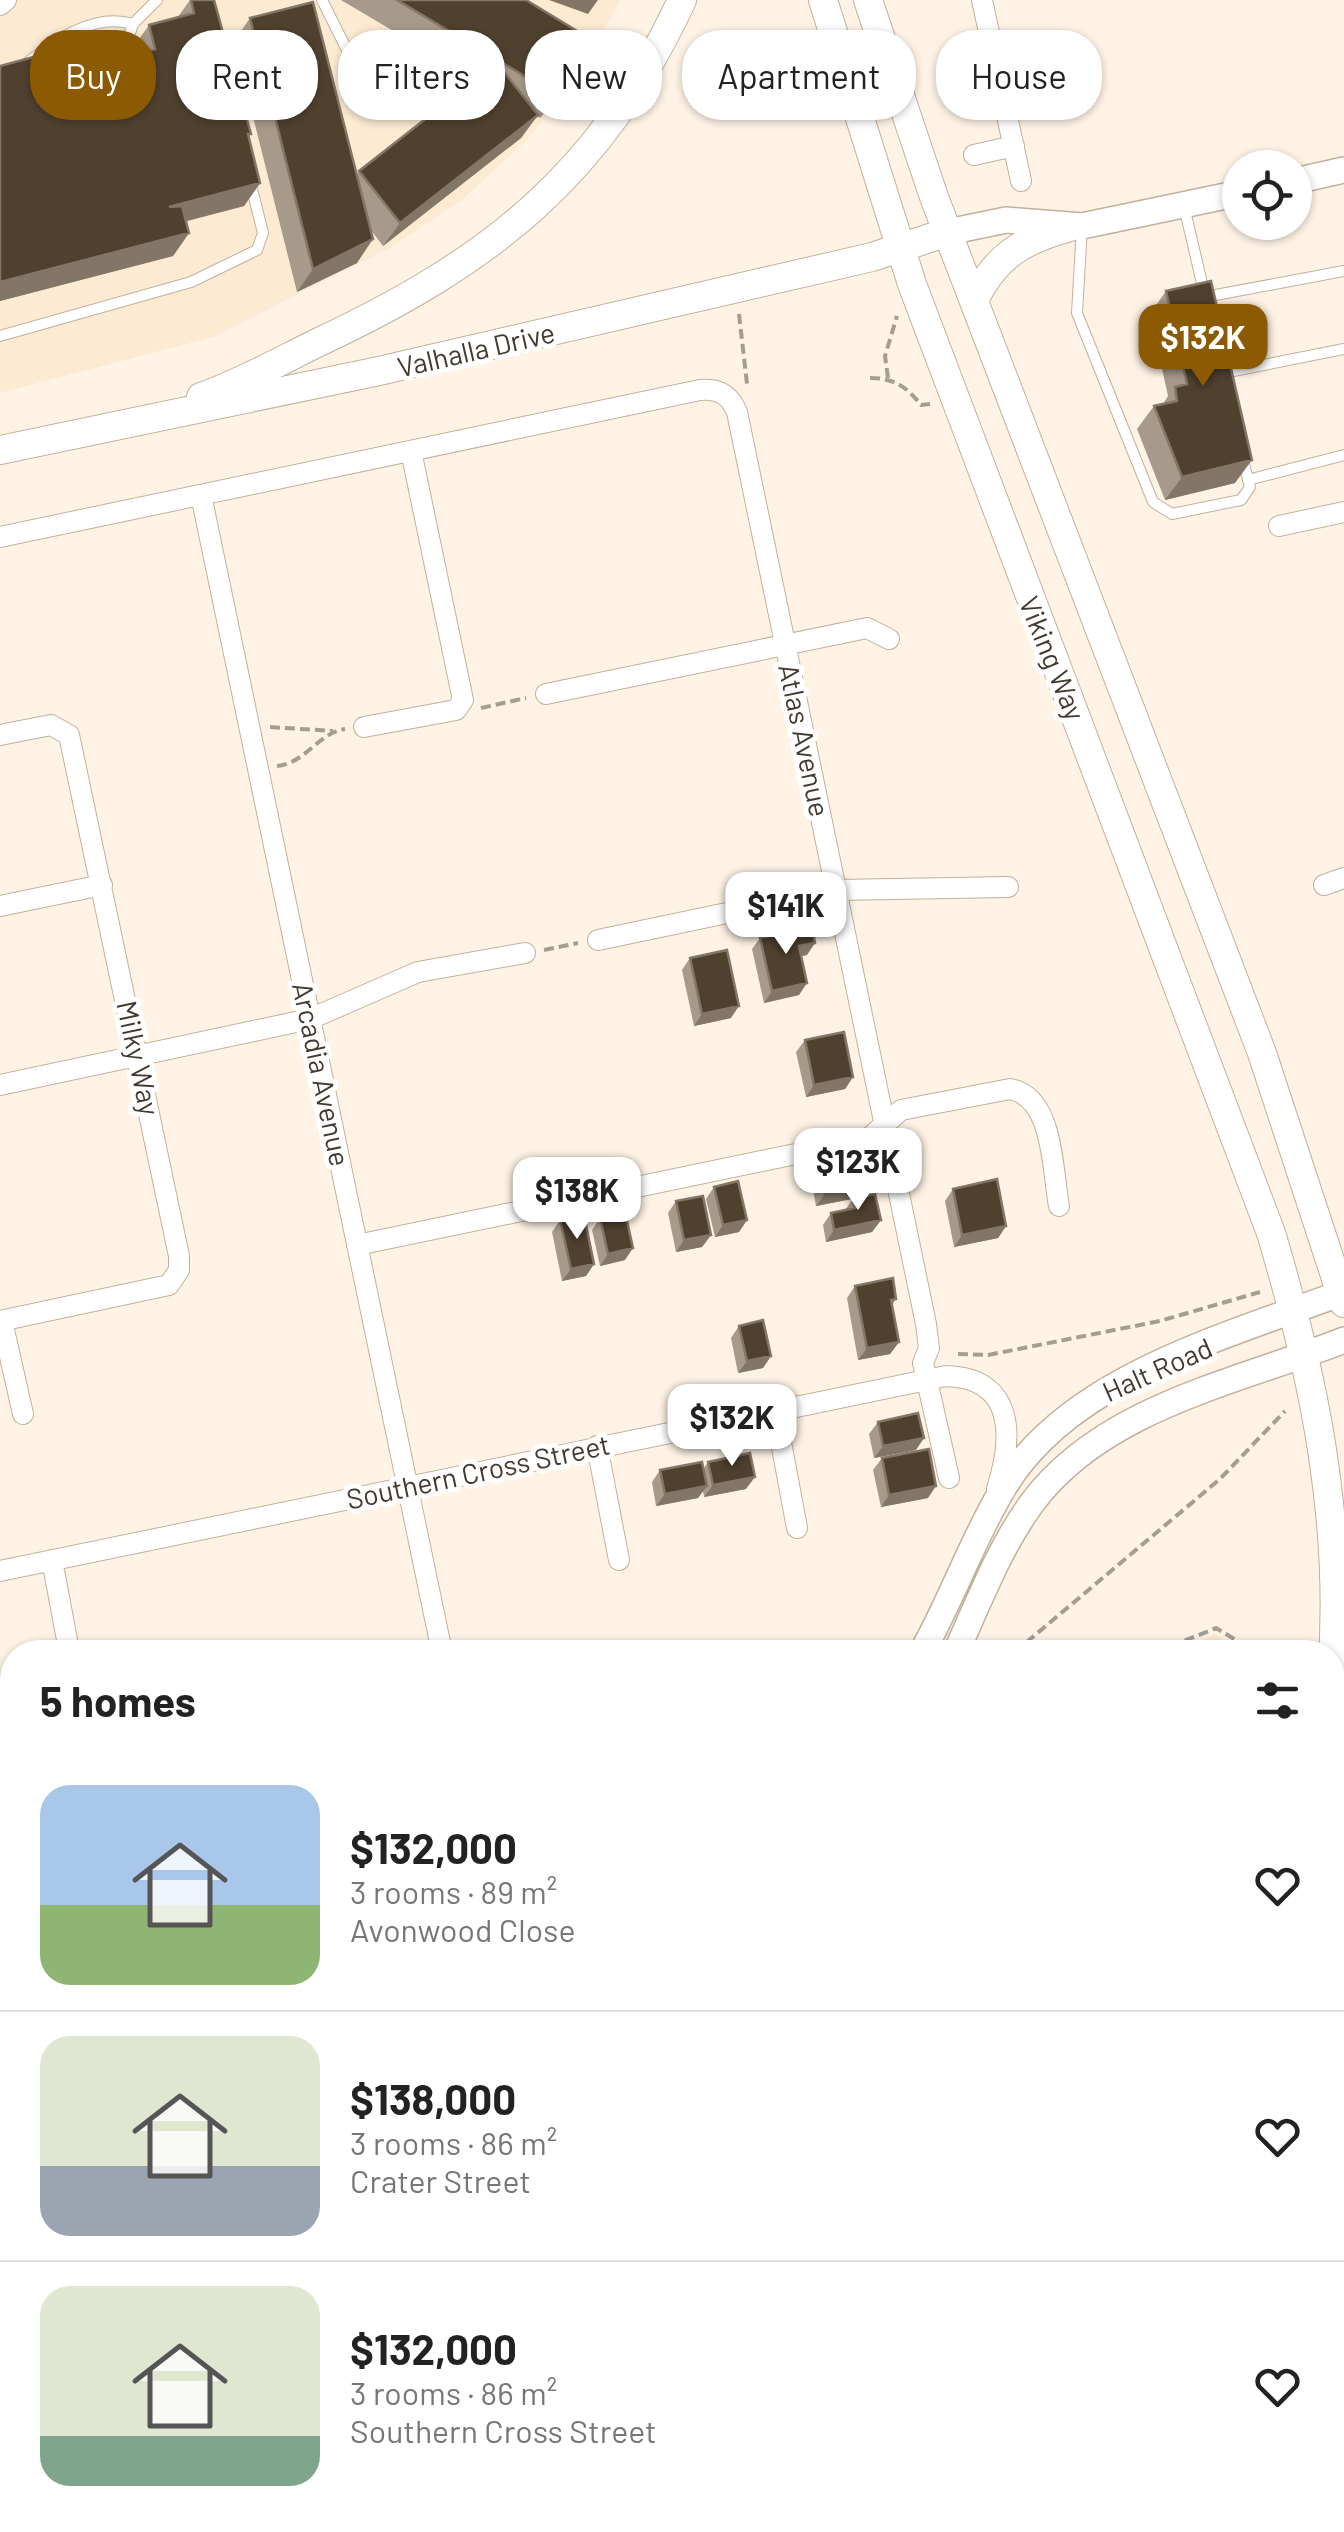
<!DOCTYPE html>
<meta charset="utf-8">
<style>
body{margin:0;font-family:Barlow,sans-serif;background:#f2f2f2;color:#222;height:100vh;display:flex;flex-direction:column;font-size:38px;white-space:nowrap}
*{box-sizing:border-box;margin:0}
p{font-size:32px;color:#767676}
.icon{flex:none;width:55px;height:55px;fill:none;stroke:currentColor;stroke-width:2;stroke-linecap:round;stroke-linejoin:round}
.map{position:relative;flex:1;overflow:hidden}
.panel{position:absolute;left:0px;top:1640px;width:1345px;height:892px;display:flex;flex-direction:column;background:#fff;border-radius:40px 40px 0 0;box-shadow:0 2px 8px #0004}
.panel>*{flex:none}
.banner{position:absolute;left:30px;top:30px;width:1285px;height:90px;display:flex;gap:20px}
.buttons{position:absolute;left:1222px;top:150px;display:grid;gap:20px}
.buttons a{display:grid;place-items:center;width:90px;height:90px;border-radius:50%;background:#fff;box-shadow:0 2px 8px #0004;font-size:50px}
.price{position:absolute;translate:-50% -85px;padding:0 22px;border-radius:20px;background:#fff;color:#222;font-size:32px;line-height:65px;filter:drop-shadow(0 2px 5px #0008)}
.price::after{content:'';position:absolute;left:50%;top:60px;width:30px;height:22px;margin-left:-15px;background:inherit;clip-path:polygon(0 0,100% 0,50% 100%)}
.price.selected{background:#8b5a02;color:#fff}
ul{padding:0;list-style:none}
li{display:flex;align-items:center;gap:30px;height:250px;padding:0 40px}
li+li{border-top:2px solid #e0e0e0}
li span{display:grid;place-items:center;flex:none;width:280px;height:200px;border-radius:30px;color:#555}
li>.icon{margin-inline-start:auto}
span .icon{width:120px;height:120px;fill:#fffc;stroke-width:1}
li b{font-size:42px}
h2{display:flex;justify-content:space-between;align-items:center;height:120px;padding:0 40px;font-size:42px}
.pill{padding:0 35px;border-radius:40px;background:#fff;box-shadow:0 2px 8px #0004;font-size:35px;line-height:90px}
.pill.selected{background:#8b5a02;color:#fff}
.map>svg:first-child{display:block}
.built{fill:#fcead3}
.green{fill:#e8ccaa}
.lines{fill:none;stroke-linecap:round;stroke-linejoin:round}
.service-casing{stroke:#c2b09b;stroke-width:12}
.minor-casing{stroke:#c2b09b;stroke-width:22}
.tertiary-casing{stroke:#c2b09b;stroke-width:28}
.secondary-casing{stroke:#c2b09b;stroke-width:30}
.path{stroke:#a69d91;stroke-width:4;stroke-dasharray:10 5;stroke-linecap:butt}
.service{stroke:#fff;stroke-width:10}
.minor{stroke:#fff;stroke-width:20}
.tertiary{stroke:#fff;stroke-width:25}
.secondary{stroke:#fff;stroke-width:28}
.wall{fill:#a79a8a}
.shaded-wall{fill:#847666}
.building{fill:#50412f;stroke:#847666;stroke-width:2.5}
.labels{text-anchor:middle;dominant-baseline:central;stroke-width:10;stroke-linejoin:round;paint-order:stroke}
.street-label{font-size:28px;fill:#413a31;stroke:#fff}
</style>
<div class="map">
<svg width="1344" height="2532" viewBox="0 0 1344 2532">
<rect width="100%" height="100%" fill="#fef3e5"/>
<!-- built -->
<path class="built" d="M 0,0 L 621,0 L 573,82 L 526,141 L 463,199 L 395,245 L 213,337 L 0,393 Z
M 1215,1634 L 1238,1652 L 1178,1652 Z"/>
<!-- green -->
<path class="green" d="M 683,2520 L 1066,2520 L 1064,2532 L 692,2532 Z"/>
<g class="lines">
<defs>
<path id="service" d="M 322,0 L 378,112
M 27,63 C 56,40 94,12 133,24
M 41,68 L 63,70 L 121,60 L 133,24 L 157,0
M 1184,206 L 1204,292
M 1082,227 L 1077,313 L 1153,502 L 1172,514 L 1241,500 L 1250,487 L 1243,460
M 1205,297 L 1344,271
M 0,336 L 191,282 L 257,250 L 263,233 L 250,181
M 1223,373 L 1344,349
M 1248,480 L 1344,455
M 1332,2333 L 1344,2332"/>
<path id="minor" d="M 982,0 L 1021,181
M 0,5 L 6,0
M 974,155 L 1014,146
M 201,495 L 442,1652
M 1279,526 L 1344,512
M 0,537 L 700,390 C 718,388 730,395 737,412 L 926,1324 L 929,1348 L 923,1363 L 949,1478
M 546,694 L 867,628 L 889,639
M 364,727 L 456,710 L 463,700 L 411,451
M 0,735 L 51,725 L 69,735 L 179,1256 L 179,1270 L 169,1285 L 0,1321
M 1324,885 L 1344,878
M 0,906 L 102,885
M 598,940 L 837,890 L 1008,887
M 0,1085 L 310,1019 L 418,972 L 525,953
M 357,1245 L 868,1139 L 901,1110 L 1010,1089 C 1054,1097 1052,1169 1059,1206
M 2,1321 L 23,1414
M 775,1410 L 797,1528
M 597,1446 L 619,1560
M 52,1560 L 68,1645
M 0,1571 L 946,1376 C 1016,1378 1013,1438 997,1489
M 0,1887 L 12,1884
M 0,2422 L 12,2445
M 1332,2452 L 1344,2454
M 52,2520 L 59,2532
M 457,2520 L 465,2532
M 1250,2532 L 1253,2520"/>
<path id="tertiary" d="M 1295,181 L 1344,170
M 948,232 L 1006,220 L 1082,226 L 1240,193
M 922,1652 C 952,1599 972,1540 1004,1487 C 1069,1377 1231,1335 1344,1292
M 956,1652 C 979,1602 999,1548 1032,1503 C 1103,1407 1238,1382 1344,1340
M 0,2164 L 12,2158
M 0,2194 L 12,2188"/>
<path id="secondary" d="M 823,0 L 912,284 L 1271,1233 C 1314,1377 1344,1522 1332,1673
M 868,0 L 934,197 L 1262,1053 L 1344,1303
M 974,300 C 996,256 1022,240 1070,227
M 201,397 C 241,383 280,361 319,342 C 491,261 600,176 682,0
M 0,450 L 379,371 L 872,257 L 948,232
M 1332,1951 L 1344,1902
M 1132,2532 L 1135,2520
M 1194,2532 L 1197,2520"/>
</defs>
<!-- service casing -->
<use href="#service" class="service-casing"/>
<!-- minor casing -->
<use href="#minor" class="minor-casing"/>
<!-- tertiary casing -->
<use href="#tertiary" class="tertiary-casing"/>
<!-- secondary casing -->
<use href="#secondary" class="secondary-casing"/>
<!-- path -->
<path class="path" d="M 739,314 L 747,384
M 870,378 C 894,378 907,387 921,405 L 930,404
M 888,378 L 885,356 L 897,316
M 481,708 L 526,698
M 270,727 L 333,731
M 277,766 C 306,763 318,733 345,729
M 544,950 L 578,943
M 958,1354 L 988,1355 L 1160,1321 L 1260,1292
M 1015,1652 L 1220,1479 L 1285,1411
M 1157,1652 L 1216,1628 L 1256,1652"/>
<!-- service -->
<use href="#service" class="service"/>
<!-- minor -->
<use href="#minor" class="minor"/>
<!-- tertiary -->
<use href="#tertiary" class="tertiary"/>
<!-- secondary -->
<use href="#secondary" class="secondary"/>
</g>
<!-- wall -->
<path class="wall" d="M 190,0 L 249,137 L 260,183 L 244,206 L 186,221 L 189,233 L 173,256 L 0,301 L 54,75 L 135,55 L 133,48 L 149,25 L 178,17 Z
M 341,0 L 526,0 L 597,43 L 540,118 L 537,116 L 521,138 L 383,246 L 370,229 L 357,263 L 297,292 L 234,41 L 250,18 L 357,174 L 426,119 L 421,112 L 425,106 L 438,110 L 476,80 Z
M 1166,291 L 1235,483 L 1165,500 L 1137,429 L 1154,406 L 1163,404 L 1168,396 L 1150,314 Z
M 760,938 L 807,955 L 801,956 L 799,995 L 764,1003 L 752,949 Z
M 690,958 L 731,1018 L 694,1026 L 682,970 Z
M 805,1040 L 853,1077 L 845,1089 L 806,1097 L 796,1052 Z
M 819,1166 L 875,1184 L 867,1196 L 816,1206 L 811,1178 Z
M 714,1187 L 747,1220 L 739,1232 L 715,1237 L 706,1199 Z
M 953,1189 L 1006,1226 L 998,1238 L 954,1247 L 945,1201 Z
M 853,1199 L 881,1220 L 872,1232 L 826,1242 L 823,1225 L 831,1213 L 845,1210 Z
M 676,1201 L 711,1235 L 702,1247 L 676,1252 L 668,1213 Z
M 600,1218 L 625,1260 L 600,1266 L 592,1230 Z
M 560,1220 L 594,1264 L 586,1276 L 562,1281 L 552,1232 Z
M 855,1286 L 896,1299 L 892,1305 L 899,1342 L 890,1354 L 858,1360 L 847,1298 Z
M 739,1326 L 771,1356 L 763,1368 L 738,1373 L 731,1338 Z
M 878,1422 L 916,1450 L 874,1458 L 869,1434 Z
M 882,1458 L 928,1498 L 881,1507 L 873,1470 Z
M 708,1462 L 746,1489 L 704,1497 L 703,1491 L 698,1498 L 656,1506 L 652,1482 L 660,1470 L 704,1468 Z
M 1344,2170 L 1344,2216 L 1333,2213 L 1332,2207 L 1333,2186 Z
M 1339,2462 L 1344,2532 L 1274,2532 L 1278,2520 L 1332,2520 L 1332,2471 Z"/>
<!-- shaded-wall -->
<path class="shaded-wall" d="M 549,0 L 598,0 L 588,14 Z
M 597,43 L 581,66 L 540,118 L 556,95 Z
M 538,115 L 521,138 L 383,246 L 400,223 Z
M 260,183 L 244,206 L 153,230 L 169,207 Z
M 189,233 L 173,256 L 0,301 L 0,282 Z
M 373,239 L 357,263 L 297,292 L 313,269 Z
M 1252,460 L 1235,483 L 1165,500 L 1182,477 Z
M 815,943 L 807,955 L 791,958 L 799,946 Z
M 807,983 L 799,995 L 764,1003 L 772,991 Z
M 739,1006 L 731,1018 L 694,1026 L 702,1014 Z
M 853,1077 L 845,1089 L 806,1097 L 814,1085 Z
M 875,1184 L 867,1196 L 816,1206 L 825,1194 Z
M 747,1220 L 739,1232 L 715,1237 L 723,1225 Z
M 881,1220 L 872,1232 L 826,1242 L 834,1230 Z
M 1006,1226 L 998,1238 L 954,1247 L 962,1235 Z
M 711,1235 L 702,1247 L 676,1252 L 684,1240 Z
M 633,1248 L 625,1260 L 600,1266 L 608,1254 Z
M 594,1264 L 586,1276 L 562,1281 L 571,1269 Z
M 899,1342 L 890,1354 L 858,1360 L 867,1348 Z
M 771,1356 L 763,1368 L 738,1373 L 747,1361 Z
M 924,1438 L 916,1450 L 874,1458 L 883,1446 Z
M 755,1477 L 746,1489 L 704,1497 L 713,1485 Z
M 707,1486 L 698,1498 L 656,1506 L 665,1494 Z
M 936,1486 L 928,1498 L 881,1507 L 889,1495 Z
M 1340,2188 L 1344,2189 L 1344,2193 L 1332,2207 L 1332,2199 Z
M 1344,2197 L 1344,2216 L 1333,2213 Z
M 1332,2394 L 1344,2397 L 1344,2417 L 1332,2415 Z
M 1332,2500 L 1344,2503 L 1344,2517 L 1332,2514 Z"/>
<!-- building -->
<path class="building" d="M 191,0 L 214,0 L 251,134 L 248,134 L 260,183 L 169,207 L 182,206 L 189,233 L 0,282 L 0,66 L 48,53 L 54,75 L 155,49 L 149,25 L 194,13 Z
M 397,0 L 526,0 L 597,43 L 556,95 Z
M 313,2 L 373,239 L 313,269 L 250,18 Z
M 497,63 L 538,115 L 400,223 L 359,171 Z
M 431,101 L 438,110 L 431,115 L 425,106 Z
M 1211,281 L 1252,460 L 1182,477 L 1154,406 L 1177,401 L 1175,387 L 1187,384 L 1166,291 Z
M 812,926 L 815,943 L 799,946 L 807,983 L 772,991 L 760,938 Z
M 727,950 L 739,1006 L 702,1014 L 690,958 Z
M 844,1032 L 853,1077 L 814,1085 L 805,1040 Z
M 869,1155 L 875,1184 L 825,1194 L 819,1166 Z
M 997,1179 L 1006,1226 L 962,1235 L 953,1189 Z
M 738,1181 L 747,1220 L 723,1225 L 714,1187 Z
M 875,1194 L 881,1220 L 834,1230 L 831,1213 L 855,1208 L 853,1199 Z
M 703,1196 L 711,1235 L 684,1240 L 676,1201 Z
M 625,1212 L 633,1248 L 608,1254 L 600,1218 Z
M 584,1215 L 594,1264 L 571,1269 L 560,1220 Z
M 893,1278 L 896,1299 L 891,1300 L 899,1342 L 867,1348 L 855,1286 Z
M 763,1320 L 771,1356 L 747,1361 L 739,1326 Z
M 918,1413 L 924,1438 L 883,1446 L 878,1422 Z
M 929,1449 L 936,1486 L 889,1495 L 882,1458 Z
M 750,1453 L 755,1477 L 713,1485 L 708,1462 Z
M 702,1462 L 707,1486 L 665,1494 L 660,1470 Z
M 1332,2147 L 1339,2149 L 1332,2179 Z
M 1344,2173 L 1344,2189 L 1340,2188 Z
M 1332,2366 L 1344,2368 L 1344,2397 L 1332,2394 Z
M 1339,2462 L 1344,2464 L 1344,2503 L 1332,2500 L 1332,2489 Z
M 1332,2512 L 1344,2516 L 1343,2530 L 1332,2527 L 1333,2522 L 1326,2520 L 1332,2520 Z
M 1282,2520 L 1324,2520 L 1333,2522 L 1330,2532 L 1279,2532 Z"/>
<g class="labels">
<!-- street labels -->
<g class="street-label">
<text transform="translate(476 349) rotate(-13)">Valhalla Drive</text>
<text transform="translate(1053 658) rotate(68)">Viking Way</text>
<text transform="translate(805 740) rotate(78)">Atlas Avenue</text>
<text transform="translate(139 1058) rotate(78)">Milky Way</text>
<text transform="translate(322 1074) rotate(78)">Arcadia Avenue</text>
<text transform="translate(1157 1369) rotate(-24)">Halt Road</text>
<text transform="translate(478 1471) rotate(-12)">Southern Cross Street</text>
</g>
</g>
</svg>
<div class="buttons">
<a><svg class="icon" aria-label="locate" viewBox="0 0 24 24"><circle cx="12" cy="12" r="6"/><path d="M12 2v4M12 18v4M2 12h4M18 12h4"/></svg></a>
</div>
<b class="price selected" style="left:1203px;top:389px">$132K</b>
<b class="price" style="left:786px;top:957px">$141K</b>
<b class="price" style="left:858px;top:1213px">$123K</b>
<b class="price" style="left:577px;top:1242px">$138K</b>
<b class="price" style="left:732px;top:1469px">$132K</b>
<div class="banner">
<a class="pill selected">Buy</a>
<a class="pill">Rent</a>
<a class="pill">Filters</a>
<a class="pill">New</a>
<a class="pill">Apartment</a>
<a class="pill">House</a>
</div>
<section class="panel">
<h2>5 homes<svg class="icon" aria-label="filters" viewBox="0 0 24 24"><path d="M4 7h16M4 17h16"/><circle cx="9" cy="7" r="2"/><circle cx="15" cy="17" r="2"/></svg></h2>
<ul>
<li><span style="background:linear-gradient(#a9c7e8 60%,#8fb573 0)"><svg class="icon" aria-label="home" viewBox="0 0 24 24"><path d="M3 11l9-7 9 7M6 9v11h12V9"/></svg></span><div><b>$132,000</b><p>3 rooms · 89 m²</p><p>Avonwood Close</p></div><svg class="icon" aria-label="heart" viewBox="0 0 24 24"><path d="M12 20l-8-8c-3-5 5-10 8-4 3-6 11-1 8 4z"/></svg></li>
<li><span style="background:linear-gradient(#dfe7d0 65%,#9aa5b1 0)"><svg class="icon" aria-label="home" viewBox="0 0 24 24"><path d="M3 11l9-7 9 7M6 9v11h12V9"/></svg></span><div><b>$138,000</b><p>3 rooms · 86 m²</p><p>Crater Street</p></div><svg class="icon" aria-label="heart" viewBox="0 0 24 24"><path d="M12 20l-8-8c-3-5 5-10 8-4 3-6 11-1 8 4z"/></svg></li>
<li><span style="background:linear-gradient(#dfe7d0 75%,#7fa58c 0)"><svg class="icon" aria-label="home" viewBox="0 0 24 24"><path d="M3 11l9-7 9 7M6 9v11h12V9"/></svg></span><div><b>$132,000</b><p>3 rooms · 86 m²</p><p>Southern Cross Street</p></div><svg class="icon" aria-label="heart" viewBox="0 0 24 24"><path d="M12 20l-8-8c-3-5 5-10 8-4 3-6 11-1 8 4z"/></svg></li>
</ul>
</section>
</div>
